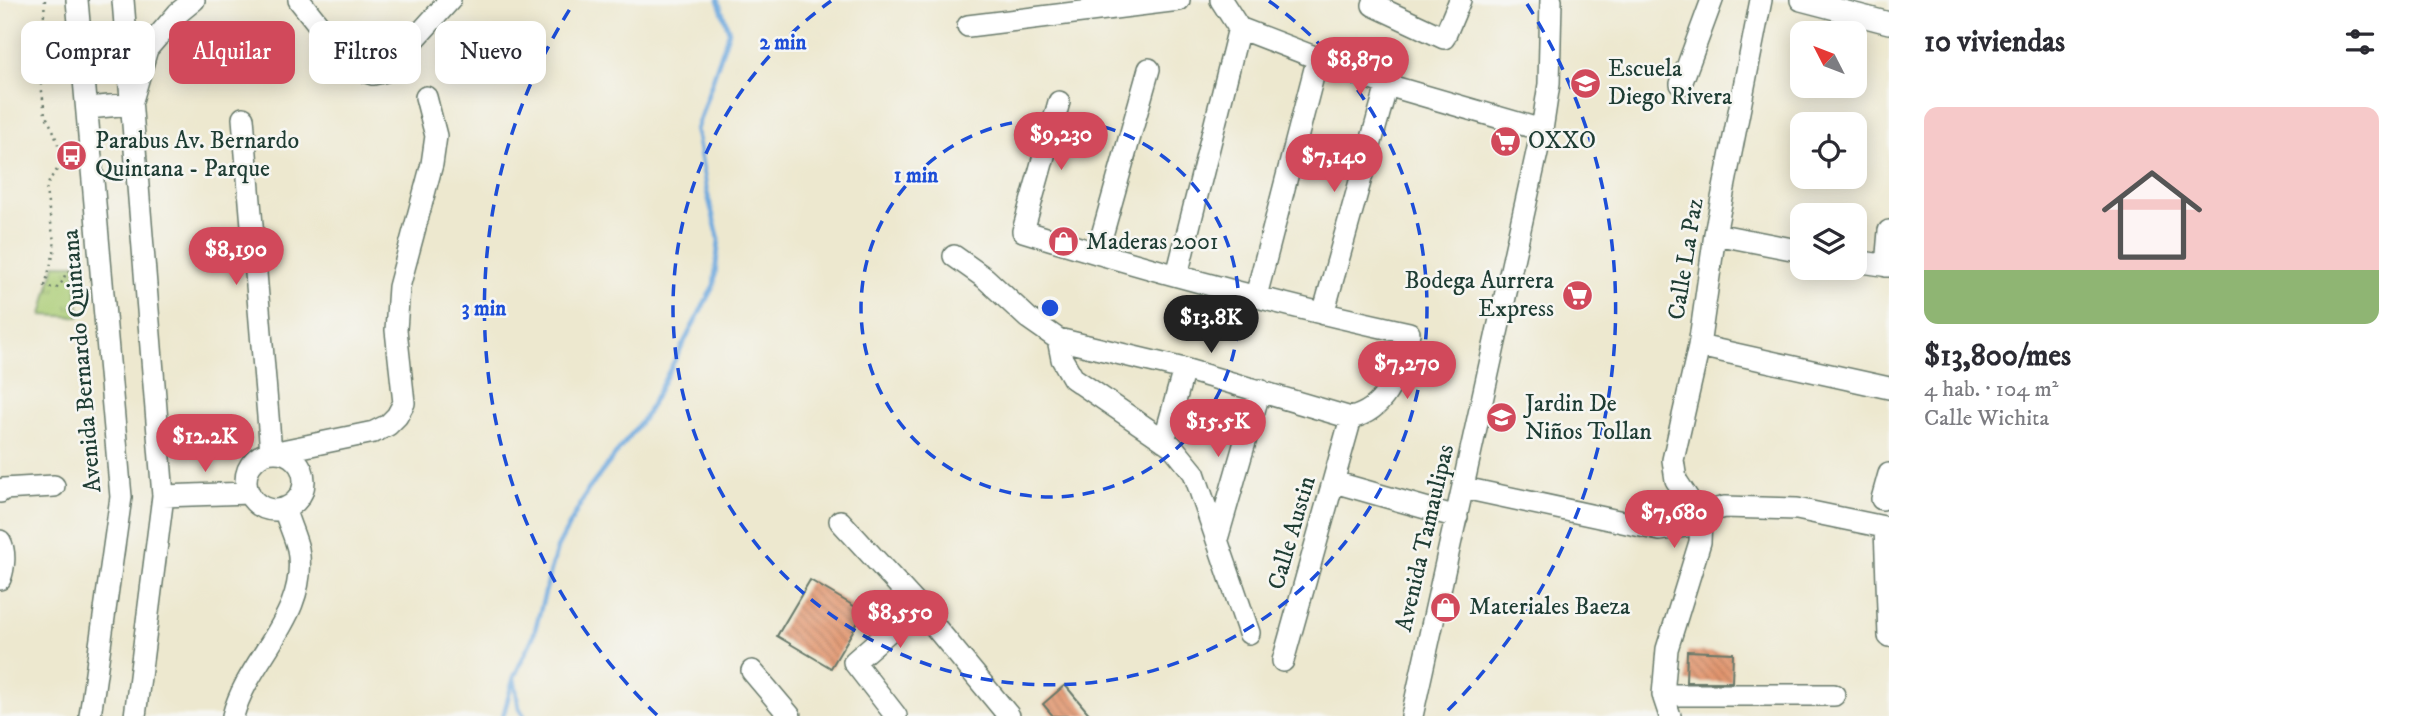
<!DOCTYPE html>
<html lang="es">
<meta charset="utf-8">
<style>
body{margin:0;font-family:"IM FELL DW Pica",serif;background:#f7f7f7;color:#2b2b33;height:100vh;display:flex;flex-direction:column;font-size:26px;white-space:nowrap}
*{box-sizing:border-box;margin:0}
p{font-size:23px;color:#7c7c81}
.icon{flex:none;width:38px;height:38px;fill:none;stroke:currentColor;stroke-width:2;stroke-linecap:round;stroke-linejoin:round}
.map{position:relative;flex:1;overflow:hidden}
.details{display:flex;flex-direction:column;background:#fff;width:525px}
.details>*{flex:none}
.banner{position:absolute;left:21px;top:21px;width:665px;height:63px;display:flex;gap:14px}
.needle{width:46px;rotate:312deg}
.controls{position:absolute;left:1790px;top:21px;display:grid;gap:14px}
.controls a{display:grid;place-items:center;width:77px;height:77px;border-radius:14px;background:#fff;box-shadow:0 4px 18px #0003;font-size:35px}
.price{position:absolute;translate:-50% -60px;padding:0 16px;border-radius:24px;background:#d1495b;color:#fff;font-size:23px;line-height:46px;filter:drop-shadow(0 2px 4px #0008)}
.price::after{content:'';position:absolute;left:50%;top:42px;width:21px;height:16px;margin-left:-10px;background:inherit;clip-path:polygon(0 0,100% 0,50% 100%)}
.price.selected{background:#222;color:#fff}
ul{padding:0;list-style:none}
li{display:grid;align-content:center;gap:14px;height:371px;padding:0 35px}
li span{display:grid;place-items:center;height:217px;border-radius:14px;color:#555}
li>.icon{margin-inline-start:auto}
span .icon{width:126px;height:126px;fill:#fffc;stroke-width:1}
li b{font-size:30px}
h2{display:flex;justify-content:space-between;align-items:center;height:84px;padding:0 35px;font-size:30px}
.pill{padding:0 24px;border-radius:14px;background:#fff;box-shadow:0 4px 18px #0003;font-size:24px;line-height:63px}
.pill.selected{background:#d1495b;color:#fff}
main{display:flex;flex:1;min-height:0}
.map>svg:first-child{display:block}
.grass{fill:url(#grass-tufts);stroke:#648454;stroke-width:2}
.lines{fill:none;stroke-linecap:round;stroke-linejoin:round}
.stream{stroke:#6da9de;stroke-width:4.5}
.building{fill:url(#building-back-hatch)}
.minor-casing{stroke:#67796a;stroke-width:24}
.path{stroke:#67796a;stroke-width:2.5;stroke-dasharray:2 5;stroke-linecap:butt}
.minor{stroke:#fff;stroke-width:21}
.ring{fill:none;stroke:#1d4ed8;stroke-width:3.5;stroke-dasharray:12 9}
.labels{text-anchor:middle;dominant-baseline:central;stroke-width:5;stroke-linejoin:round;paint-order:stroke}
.poi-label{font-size:24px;fill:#1f3d34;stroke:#f6f6f2;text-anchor:start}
.street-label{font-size:24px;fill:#1f3d34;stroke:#f6f6f2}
.centre{fill:#1d4ed8;stroke:#f6f6f2;stroke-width:3.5}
.ring-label{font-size:21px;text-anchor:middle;font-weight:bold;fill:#1d4ed8;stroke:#f6f6f2;stroke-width:5;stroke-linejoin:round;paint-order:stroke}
</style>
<main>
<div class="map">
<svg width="1889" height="716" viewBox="0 0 1889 716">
<defs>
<pattern id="grass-tufts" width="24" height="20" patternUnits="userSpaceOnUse" patternTransform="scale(1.75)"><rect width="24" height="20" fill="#aacc75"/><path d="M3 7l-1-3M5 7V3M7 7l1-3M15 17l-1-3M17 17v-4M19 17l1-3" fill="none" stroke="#8aa761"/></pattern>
<pattern id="building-back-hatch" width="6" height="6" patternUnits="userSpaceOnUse" patternTransform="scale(1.75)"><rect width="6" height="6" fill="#e1946d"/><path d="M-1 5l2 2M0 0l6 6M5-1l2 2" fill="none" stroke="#b67a5a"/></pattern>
</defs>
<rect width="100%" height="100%" fill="#f6f6f2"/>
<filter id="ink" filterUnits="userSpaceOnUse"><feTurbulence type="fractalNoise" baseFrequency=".0143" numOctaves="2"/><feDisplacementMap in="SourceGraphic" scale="14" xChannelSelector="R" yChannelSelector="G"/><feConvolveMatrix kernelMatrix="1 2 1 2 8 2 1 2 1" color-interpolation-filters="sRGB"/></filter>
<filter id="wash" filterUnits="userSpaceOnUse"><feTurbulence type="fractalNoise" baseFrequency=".00686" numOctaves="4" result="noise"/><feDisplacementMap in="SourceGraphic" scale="28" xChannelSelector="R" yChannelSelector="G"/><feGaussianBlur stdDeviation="1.57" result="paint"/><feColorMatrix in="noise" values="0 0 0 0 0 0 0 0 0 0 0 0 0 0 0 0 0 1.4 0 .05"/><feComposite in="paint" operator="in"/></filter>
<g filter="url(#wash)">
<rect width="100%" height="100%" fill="#ede8cf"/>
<!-- grass -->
<path class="grass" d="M 55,264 L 76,264 L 79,317 L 42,315 Z"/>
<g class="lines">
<!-- stream -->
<path class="stream" d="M 514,678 L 519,708 L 524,716
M 503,716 L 514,677 L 533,637 L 557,548 L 588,490 L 646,415 L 714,285 L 719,239 L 707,192 L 696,130 L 729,31 L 718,0"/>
</g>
<g id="blocks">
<!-- building -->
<path class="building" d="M 810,580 L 864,612 L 831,668 L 777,636 Z
M 1687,651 L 1733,653 L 1732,682 L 1686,682 Z
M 1065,685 L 1091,716 L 1053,716 L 1043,704 Z"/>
</g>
</g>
<g filter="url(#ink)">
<use href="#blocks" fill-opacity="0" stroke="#67796a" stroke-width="2"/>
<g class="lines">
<defs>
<path id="minor" d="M 77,0 L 121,497 L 90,716
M 123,0 L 163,496 L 135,716
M 299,0 L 352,67 L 373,74 L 386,71 L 450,0
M 1221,0 L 1239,28 L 1387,85 L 1542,130
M 1375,0 L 1373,5 L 1444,38 L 1460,0
M 1801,0 L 1889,23
M 968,26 L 1179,0
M 1681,84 L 1712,0
M 1059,102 L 1023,231 C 1150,270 1279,305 1409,333 C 1397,368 1392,408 1351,418
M 88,108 L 131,104 L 147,49 L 178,13 L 194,0
M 243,118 L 271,452
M 1715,234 L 1802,251
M 1097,253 L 1149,69
M 954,256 L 985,278 L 1028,318 L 1058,339 L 1184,369 L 1351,418
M 1855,261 L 1889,266
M 1886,266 L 1889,231
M 1177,275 L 1239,28
M 1256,296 L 1318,57
M 1323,314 L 1387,85
M 1058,339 L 1062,359 L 1073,378 L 1172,446 L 1194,473 L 1249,633
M 1699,346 L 1889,388
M 1164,441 L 1184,369
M 277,452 L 374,432 L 388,425 L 397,416 L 404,403 L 396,330 L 399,287 L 432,164 L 436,136 L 426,97
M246 481a29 29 0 1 1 58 0a29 29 0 1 1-58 0Z
M 1334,482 L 1457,517
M 1464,488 L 1660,530 L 1686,526 L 1710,511 L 1724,507 L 1797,509 L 1889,528
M 0,492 L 3,489 L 54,486
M 163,496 L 249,493
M 1882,499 L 1889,474
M 840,521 L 918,606 L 1009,716
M 1885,528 L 1889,636
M 1217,539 L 1260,390
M 0,541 C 6,552 4,568 0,579
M 1283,661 L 1351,418
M 752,671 L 790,716
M 1663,695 L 1834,695
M 233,716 C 248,658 310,615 298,549 C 295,536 288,522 284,508
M 896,716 L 854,662 L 918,606
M 1412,716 L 1542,130 L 1549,84 L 1551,0
M 1670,716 L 1663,695 L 1667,649 L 1700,542 L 1701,518 L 1676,480 L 1673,460 L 1699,346 L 1715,234 L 1761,0"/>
</defs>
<!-- minor casing -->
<use href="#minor" class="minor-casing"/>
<!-- path -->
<path class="path" d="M 45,0 L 42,40 L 38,62 L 45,114 L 54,132 L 60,152 L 60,166 L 50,179 L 46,191 L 55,248 L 45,286 L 56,289 L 63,281 L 66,272 L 72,271 L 84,275"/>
<!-- minor -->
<use href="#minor" class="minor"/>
</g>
</g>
<!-- distance rings -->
<g class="ring">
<circle cx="1050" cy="308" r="189"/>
<path d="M1269 1A377 377 0 1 1 831 1"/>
<path d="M657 715A566 566 0 0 1 573 4M1527 4A566 566 0 0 1 1443 715"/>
</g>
<!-- icons -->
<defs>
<symbol id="school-disc" viewBox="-11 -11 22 22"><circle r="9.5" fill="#d1495b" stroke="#f6f6f2"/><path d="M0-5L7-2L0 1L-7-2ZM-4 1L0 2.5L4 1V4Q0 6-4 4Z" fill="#fff"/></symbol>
<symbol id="supermarket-disc" viewBox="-11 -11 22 22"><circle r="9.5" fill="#d1495b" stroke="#f6f6f2"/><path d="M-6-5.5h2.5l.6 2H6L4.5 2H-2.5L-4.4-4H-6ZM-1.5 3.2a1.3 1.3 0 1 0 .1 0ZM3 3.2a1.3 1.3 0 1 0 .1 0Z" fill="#fff"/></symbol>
<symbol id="bus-disc" viewBox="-11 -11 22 22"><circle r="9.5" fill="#d1495b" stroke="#f6f6f2"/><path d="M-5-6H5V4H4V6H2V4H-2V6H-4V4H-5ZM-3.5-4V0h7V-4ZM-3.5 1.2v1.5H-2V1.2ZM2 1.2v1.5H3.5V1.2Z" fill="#fff"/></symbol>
<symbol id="shop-disc" viewBox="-11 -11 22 22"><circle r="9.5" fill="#d1495b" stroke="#f6f6f2"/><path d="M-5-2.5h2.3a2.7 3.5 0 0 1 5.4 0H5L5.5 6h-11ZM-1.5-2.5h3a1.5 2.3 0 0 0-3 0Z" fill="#fff"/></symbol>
</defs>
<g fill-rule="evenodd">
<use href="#school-disc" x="1568" y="66" width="35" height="35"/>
<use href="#supermarket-disc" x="1488" y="124" width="35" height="35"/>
<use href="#bus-disc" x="54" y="138" width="35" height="35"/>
<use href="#shop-disc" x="1046" y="224" width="35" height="35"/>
<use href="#supermarket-disc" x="1560" y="278" width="35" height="35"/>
<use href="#school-disc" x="1484" y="400" width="35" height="35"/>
<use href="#shop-disc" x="1428" y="590" width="35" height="35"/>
</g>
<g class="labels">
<!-- poi labels -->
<g class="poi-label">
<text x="1608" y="69">Escuela<tspan x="1608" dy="28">Diego Rivera</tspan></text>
<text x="95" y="141">Parabus Av. Bernardo<tspan x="95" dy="28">Quintana - Parque</tspan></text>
<text x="1528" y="141">OXXO</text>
<text x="1086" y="242">Maderas 2001</text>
<text x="1554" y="281" text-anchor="end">Bodega Aurrera<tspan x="1554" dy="28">Express</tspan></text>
<text x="1525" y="404">Jardin De<tspan x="1525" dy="28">Niños Tollan</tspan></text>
<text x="1469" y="607">Materiales Baeza</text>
</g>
<!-- street labels -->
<g class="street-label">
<text transform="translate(1686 259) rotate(-81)">Calle La Paz</text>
<text transform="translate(82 361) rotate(-95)">Avenida Bernardo Quintana</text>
<text transform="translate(1292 533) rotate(-74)">Calle Austin</text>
<text transform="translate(1425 538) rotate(-77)">Avenida Tamaulipas</text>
</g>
</g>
<circle cx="1050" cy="308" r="10" class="centre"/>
<g class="ring-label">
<text x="783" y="49">2 min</text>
<text x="916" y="182">1 min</text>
<text x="484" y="315">3 min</text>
</g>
</svg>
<div class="controls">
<a><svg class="needle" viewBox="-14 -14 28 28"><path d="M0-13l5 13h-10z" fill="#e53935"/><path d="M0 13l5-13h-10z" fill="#7c7c81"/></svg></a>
<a><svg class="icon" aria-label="locate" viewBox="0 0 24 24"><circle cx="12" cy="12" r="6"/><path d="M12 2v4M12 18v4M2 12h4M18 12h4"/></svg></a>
<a><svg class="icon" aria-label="layers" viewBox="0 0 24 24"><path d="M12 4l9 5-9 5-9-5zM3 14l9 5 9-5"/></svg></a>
</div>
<b class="price" style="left:1360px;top:97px">$8,870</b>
<b class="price" style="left:1061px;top:172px">$9,230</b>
<b class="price" style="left:1334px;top:194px">$7,140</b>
<b class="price" style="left:236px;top:287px">$8,190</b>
<b class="price selected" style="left:1211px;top:355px">$13.8K</b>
<b class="price" style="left:1407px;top:401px">$7,270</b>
<b class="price" style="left:1218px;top:459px">$15.5K</b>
<b class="price" style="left:205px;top:474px">$12.2K</b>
<b class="price" style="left:1674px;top:550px">$7,680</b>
<b class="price" style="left:900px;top:650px">$8,550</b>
<div class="banner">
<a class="pill">Comprar</a>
<a class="pill selected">Alquilar</a>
<a class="pill">Filtros</a>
<a class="pill">Nuevo</a>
</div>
</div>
<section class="details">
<h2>10 viviendas<svg class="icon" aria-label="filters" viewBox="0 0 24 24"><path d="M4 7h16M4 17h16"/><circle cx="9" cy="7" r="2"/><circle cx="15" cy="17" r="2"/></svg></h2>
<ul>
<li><span style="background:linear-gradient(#f6c9c9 75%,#8fb573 0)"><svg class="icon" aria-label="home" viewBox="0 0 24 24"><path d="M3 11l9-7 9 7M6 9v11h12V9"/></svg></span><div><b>$13,800/mes</b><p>4 hab. · 104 m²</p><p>Calle Wichita</p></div></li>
</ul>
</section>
</main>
